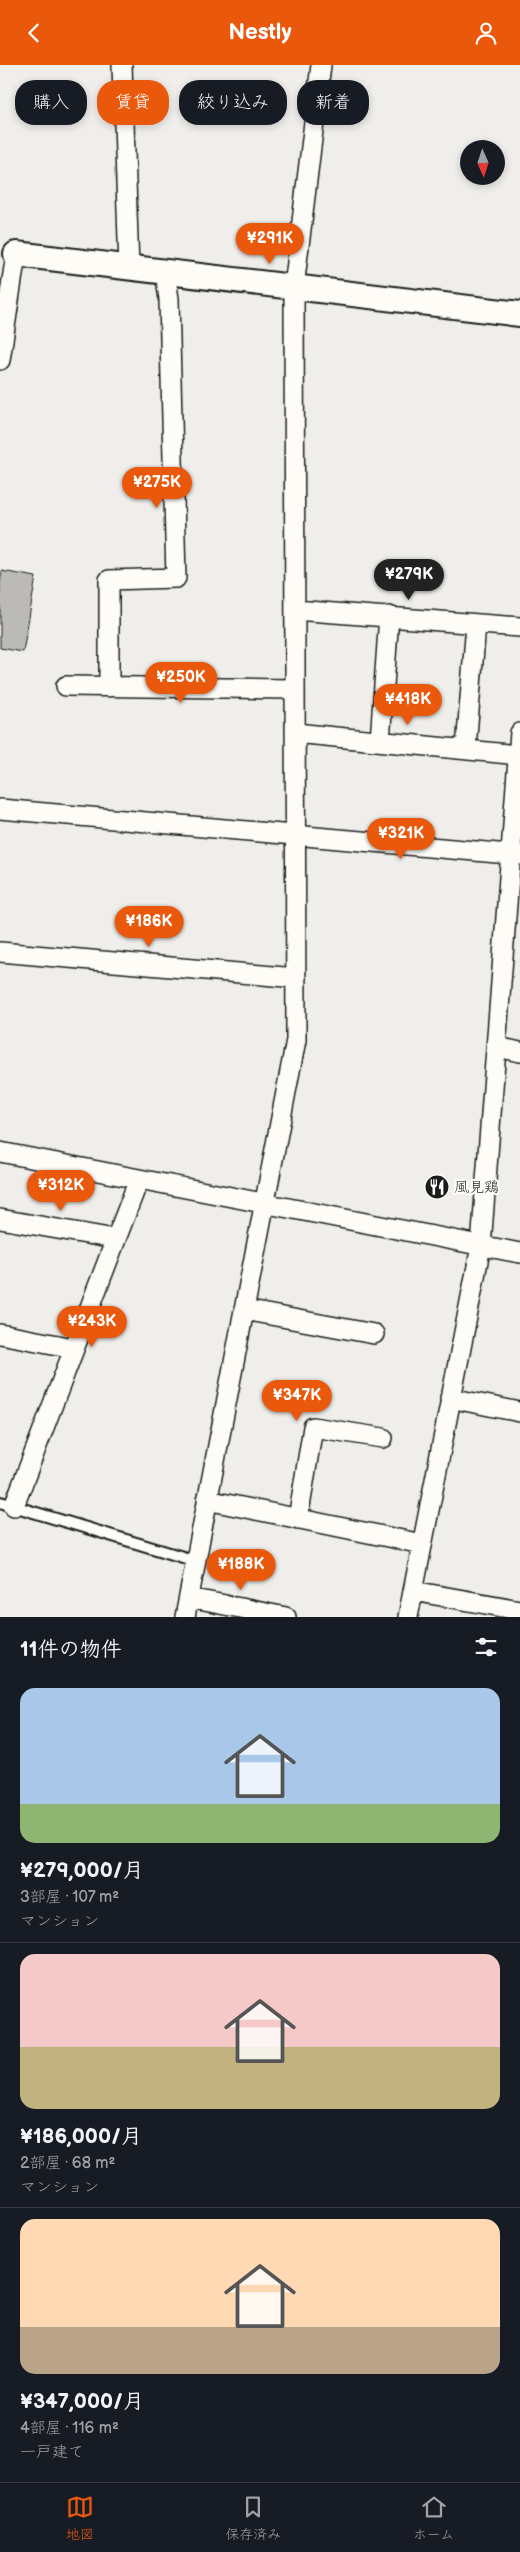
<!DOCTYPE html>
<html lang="ja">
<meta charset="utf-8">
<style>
body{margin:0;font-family:"Balsamiq Sans","Klee One",sans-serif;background:#20242c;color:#f1f3f6;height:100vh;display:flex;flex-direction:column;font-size:19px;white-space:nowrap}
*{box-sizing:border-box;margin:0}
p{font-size:16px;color:#9ea1a6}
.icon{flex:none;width:28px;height:28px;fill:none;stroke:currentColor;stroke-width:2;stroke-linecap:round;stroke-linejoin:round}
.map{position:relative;height:1552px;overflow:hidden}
.details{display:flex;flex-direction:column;background:#171b24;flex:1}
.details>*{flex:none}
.guide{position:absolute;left:15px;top:15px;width:490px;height:45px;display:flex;gap:10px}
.needle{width:32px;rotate:177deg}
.tools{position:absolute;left:460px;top:75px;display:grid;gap:10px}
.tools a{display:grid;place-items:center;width:45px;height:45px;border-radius:50%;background:#171b24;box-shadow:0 2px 8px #0003;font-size:25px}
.price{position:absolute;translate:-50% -42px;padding:0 11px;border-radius:18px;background:#ea580c;color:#fff;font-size:16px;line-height:32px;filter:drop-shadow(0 1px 2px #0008)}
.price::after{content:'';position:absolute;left:50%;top:30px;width:15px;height:11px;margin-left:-8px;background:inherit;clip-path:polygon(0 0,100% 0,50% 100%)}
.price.active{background:#222;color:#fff}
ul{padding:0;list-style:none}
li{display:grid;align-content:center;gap:10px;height:265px;padding:0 20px}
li+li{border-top:1px solid #363941}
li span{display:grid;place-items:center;height:155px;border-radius:15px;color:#555}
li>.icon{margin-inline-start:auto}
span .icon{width:90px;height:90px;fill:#fffc;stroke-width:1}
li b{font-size:21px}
h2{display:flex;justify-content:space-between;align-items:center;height:60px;padding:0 20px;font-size:21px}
.pill{padding:0 18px;border-radius:20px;background:#171b24;box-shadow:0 2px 8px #0003;font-size:18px;line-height:45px}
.pill.active{background:#ea580c;color:#fff}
header{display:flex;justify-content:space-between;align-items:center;height:65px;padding:0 20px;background:#ea580c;color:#fff;font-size:22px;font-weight:700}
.dock{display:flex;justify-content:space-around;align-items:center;height:70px;border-top:1px solid #363941;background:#171b24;font-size:14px;color:#9ea1a6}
.dock a{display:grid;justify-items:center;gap:2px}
.dock .active{color:#ea580c}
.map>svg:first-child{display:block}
.building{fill:#bbbab6;stroke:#1c1c1c}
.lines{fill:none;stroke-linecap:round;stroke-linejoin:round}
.service-casing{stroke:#1c1c1c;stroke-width:14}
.minor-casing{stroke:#1c1c1c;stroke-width:22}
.tertiary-casing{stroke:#1c1c1c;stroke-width:28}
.service{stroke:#fdfcf7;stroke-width:10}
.minor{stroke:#fdfcf7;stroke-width:19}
.tertiary{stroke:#fdfcf7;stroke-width:24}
.labels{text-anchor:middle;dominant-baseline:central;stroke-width:4.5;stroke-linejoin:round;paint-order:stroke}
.poi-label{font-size:15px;fill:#1c1c1c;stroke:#fdfcf7;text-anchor:start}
</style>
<header><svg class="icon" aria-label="back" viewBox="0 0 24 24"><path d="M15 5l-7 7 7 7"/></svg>Nestly<svg class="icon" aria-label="person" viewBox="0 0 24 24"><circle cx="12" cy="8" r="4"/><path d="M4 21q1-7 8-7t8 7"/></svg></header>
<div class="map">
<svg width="520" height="1552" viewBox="0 0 520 1552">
<rect width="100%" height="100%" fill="#f0eeea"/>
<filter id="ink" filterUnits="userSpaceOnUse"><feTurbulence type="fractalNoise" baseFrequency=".02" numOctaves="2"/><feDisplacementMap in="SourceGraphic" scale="10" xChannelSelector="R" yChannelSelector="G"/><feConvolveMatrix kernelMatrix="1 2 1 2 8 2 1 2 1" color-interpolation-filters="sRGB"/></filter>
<g filter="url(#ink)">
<!-- building -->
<path class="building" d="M 2,506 L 36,512 L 23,587 L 0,583 L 0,518 Z"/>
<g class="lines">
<defs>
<path id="service" d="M 0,1437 L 196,1496"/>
<path id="minor" d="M 122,0 L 129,203
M 0,295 L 16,189
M 295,545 L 520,562
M 66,621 L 295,624
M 109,622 L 109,515 L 176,513 L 169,234 L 165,207
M 295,668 L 518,690
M 380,676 L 389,551
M 466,683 L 476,559
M 0,744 L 520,790
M 0,887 L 296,913
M 497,982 L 520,987
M 0,1087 L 520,1188
M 0,1154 L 115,1174
M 244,1245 L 374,1269
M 0,1269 L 74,1283
M 450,1333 L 520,1347
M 207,1435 L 422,1479
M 14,1441 L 139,1114
M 298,1454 L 313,1362 L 383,1373
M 413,1526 L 520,1545
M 189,1533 L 286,1552
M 185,1552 L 296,975 L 294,222 L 321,0
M 408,1552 L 481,1181 L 520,668"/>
<path id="tertiary" d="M 16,189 L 520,249"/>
</defs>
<!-- service casing -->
<use href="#service" class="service-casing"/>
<!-- minor casing -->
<use href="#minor" class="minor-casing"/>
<!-- tertiary casing -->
<use href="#tertiary" class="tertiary-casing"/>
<!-- service -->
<use href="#service" class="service"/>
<!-- minor -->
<use href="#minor" class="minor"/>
<!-- tertiary -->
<use href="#tertiary" class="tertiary"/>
</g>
</g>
<!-- icons -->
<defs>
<symbol id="restaurant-disc" viewBox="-11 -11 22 22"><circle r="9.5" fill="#1c1c1c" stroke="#fdfcf7"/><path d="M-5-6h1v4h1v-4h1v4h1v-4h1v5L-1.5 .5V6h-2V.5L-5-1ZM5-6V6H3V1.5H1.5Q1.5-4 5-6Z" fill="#fff"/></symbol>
</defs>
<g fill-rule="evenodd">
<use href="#restaurant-disc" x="423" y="1108" width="28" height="28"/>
</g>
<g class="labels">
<!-- poi labels -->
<g class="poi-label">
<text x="454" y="1122">風見鶏</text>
</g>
</g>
</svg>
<div class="tools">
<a><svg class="needle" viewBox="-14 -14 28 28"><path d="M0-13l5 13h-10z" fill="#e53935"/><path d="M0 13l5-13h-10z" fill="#9ea1a6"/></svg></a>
</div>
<b class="price" style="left:270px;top:200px">¥291K</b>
<b class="price" style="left:157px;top:444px">¥275K</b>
<b class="price active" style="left:409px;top:536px">¥279K</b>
<b class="price" style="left:181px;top:639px">¥250K</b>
<b class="price" style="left:408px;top:661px">¥418K</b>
<b class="price" style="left:401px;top:795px">¥321K</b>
<b class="price" style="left:149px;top:883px">¥186K</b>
<b class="price" style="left:61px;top:1147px">¥312K</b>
<b class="price" style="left:92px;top:1283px">¥243K</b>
<b class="price" style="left:297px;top:1357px">¥347K</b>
<b class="price" style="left:241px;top:1526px">¥188K</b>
<div class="guide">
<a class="pill">購入</a>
<a class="pill active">賃貸</a>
<a class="pill">絞り込み</a>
<a class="pill">新着</a>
</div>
</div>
<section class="details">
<h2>11件の物件<svg class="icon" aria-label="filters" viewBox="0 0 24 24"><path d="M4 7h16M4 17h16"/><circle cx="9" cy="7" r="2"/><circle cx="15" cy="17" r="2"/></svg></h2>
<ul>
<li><span style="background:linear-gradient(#a9c7e8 75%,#8fb573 0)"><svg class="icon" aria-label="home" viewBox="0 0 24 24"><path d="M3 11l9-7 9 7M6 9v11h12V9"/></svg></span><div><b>¥279,000/月</b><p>3部屋 · 107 m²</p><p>マンション</p></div></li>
<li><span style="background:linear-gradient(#f6c9c9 60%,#c2b280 0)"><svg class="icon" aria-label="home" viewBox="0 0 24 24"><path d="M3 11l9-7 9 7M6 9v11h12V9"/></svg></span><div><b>¥186,000/月</b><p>2部屋 · 68 m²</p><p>マンション</p></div></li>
<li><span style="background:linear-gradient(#ffd9b3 70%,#b9a48a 0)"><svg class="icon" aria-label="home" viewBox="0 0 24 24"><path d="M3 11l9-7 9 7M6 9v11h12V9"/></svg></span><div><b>¥347,000/月</b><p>4部屋 · 116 m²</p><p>一戸建て</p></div></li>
</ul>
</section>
<nav class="dock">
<a class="active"><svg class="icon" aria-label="map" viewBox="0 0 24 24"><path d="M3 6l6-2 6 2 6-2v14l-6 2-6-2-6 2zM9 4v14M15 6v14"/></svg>地図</a>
<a><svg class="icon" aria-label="saved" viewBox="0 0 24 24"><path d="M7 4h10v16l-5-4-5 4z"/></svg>保存済み</a>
<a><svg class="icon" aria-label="home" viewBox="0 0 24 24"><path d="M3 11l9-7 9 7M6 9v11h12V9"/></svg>ホーム</a>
</nav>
